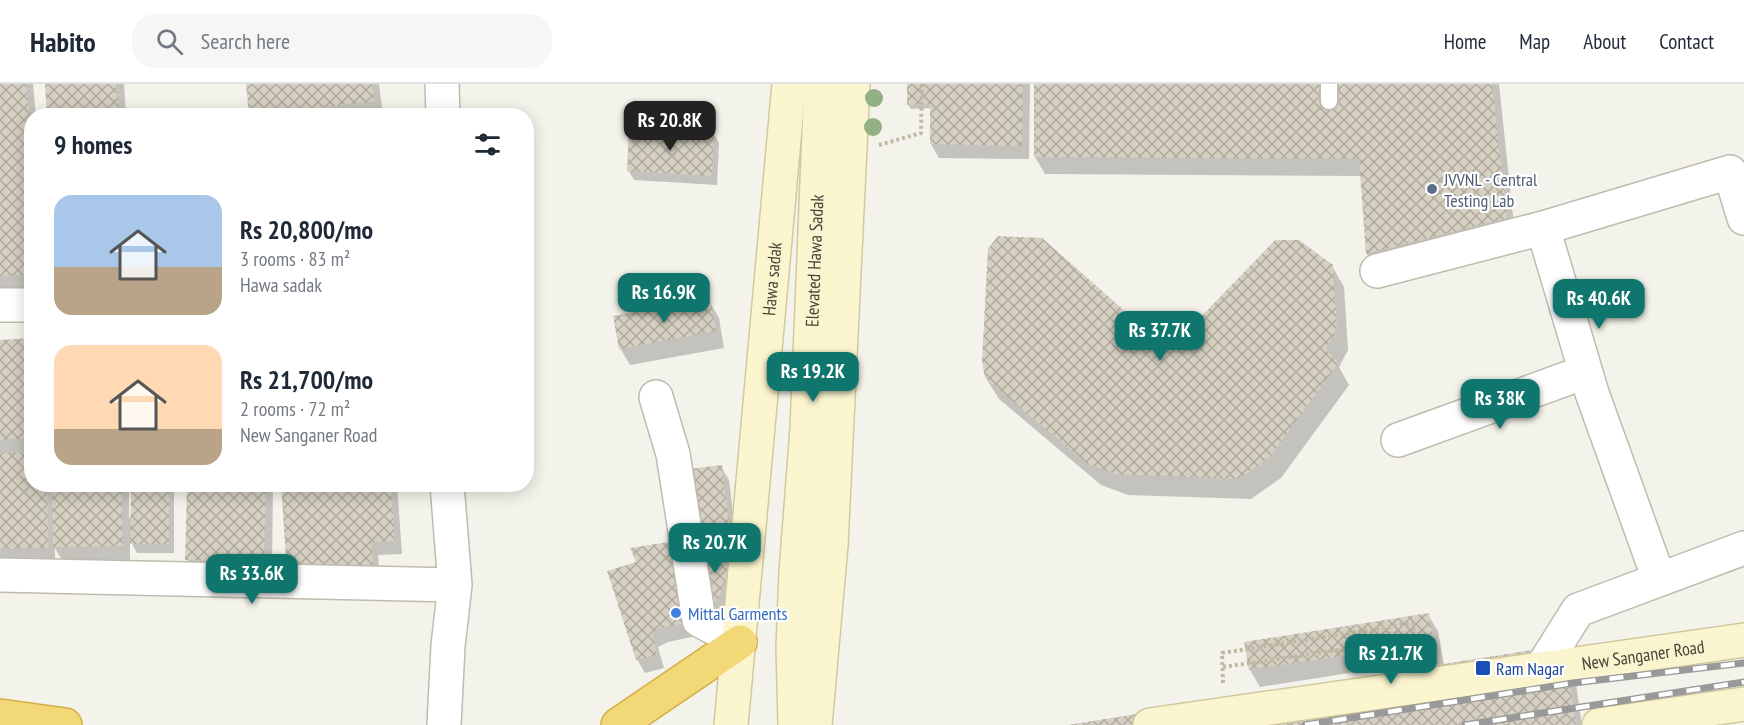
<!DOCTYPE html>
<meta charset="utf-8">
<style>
body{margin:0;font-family:"PT Sans Narrow",sans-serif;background:#f6f6f7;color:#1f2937;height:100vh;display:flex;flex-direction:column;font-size:22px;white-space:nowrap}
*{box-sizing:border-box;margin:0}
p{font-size:20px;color:#747a83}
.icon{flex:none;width:33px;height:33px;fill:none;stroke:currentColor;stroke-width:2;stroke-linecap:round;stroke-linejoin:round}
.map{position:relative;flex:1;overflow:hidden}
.drawer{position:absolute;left:24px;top:24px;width:510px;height:384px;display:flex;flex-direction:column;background:#fff;border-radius:24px;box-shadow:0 3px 15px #0003}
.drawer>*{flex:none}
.price{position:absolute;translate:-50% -51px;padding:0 14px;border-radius:12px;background:#0f766e;color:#fff;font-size:20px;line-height:39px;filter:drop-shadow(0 2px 3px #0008)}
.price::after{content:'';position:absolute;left:50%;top:36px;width:18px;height:14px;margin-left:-9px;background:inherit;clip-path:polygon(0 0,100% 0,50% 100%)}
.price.active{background:#222;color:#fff}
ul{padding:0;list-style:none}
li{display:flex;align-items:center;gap:18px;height:150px;padding:0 30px}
li span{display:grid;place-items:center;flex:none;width:168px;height:120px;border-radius:18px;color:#555}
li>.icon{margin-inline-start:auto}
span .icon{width:72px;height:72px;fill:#fffc;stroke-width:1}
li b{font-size:26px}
h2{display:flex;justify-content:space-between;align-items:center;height:72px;padding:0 30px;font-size:26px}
header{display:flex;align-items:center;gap:36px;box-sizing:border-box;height:84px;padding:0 30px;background:#fff;border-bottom:2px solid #e0e1e3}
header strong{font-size:28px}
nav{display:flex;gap:33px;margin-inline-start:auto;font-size:21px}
.search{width:420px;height:54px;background:#f6f6f7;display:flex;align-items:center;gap:15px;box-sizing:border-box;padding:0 21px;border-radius:24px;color:#747a83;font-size:22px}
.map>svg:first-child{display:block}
.shadow{fill:#0003}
.building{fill:url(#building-cross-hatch)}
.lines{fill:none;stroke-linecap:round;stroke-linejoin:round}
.lane-casing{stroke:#bfbbae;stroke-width:20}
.street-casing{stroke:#bfbbae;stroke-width:36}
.secondary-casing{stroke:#d0c99e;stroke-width:36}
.highway-casing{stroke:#d2af47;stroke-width:36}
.path{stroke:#c0b9a1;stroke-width:4;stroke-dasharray:3 3;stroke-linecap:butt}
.lane{stroke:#fff;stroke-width:16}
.street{stroke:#fff;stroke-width:33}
.secondary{stroke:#fbf5cf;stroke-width:33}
.highway{stroke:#f3d878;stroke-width:33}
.rail-casing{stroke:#999;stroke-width:7}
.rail{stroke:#fff;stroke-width:4.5;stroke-dasharray:14;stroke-linecap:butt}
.tree{fill:#93af84}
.service-dot{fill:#5c6f8a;stroke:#fff;stroke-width:2}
.shop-dot{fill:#3f7fe0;stroke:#fff;stroke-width:2}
.transit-dot{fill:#1a4fb4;stroke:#fff;stroke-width:2}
.labels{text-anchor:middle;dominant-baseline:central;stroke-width:4.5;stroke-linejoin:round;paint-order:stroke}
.service-label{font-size:18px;fill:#4e5e75;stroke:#fff;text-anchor:start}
.street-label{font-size:18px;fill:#484439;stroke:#fff}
.shop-label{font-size:18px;fill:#366cbe;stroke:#fff;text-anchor:start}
.transit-label{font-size:18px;fill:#164399;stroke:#fff;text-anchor:start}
</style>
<header>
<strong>Habito</strong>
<div class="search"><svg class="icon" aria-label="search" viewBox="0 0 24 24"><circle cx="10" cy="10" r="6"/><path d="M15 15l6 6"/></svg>Search here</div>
<nav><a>Home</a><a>Map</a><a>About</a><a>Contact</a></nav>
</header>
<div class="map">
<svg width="1744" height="641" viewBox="0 0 1744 641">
<defs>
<pattern id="building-cross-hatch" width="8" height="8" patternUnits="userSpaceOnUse" patternTransform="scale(1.5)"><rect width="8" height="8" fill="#d5d0c1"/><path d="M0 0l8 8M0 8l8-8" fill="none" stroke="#afaa9e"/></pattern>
</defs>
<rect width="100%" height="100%" fill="#f4f3eb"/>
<!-- shadow -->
<path class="shadow" d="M 0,0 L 33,0 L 36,32 L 32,32 L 32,207 L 0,209 Z
M 46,0 L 124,0 L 126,32 L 49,32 Z
M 247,0 L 379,0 L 383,32 L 251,32 Z
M 908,0 L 1030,0 L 1029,75 L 939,74 L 931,60 L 932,24 L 911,25 L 908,20 Z
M 1036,0 L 1499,0 L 1515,151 L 1377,186 L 1367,170 L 1361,92 L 1045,90 L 1035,73 Z
M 714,50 L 719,59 L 717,101 L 634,96 L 628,86 Z
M 1332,182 L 1344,203 L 1348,266 L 1339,283 L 1349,301 L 1281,394 L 1251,415 L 1128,411 L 1101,401 L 999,315 L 986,294 L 1169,268 Z
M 709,217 L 719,234 L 724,264 L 630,281 L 620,264 Z
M 32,256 L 32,367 L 27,368 L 32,400 L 129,400 L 129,434 L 132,434 L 132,400 L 174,400 L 174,469 L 137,469 L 130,456 L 130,476 L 62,476 L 55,464 L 55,478 L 0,478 L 0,258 Z
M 721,383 L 729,396 L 739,478 L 731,517 L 719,538 L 710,539 L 697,473 Z
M 188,400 L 273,400 L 272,491 L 195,489 L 187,475 Z
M 283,400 L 397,400 L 402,470 L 378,471 L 380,497 Z
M 638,479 L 696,552 L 668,558 L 658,563 L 664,584 L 645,589 L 637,575 Z
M 1428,531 L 1438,547 L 1444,582 L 1573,580 L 1582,641 L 1069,641 L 1402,589 L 1400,581 L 1260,603 L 1250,586 Z"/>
<!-- building -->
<path class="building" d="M 0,0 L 26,0 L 32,46 L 32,190 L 0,192 Z
M 45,0 L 116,0 L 119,32 L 47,32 Z
M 246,0 L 372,0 L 374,17 L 279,29 L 280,32 L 249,32 Z
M 907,0 L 1023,0 L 1022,62 L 930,60 L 930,20 L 907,21 Z
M 1034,0 L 1492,0 L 1507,134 L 1366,170 L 1359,75 L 1034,73 Z
M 629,43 L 714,48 L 712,92 L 627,87 Z
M 998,152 L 1042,154 L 1169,266 L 1275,156 L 1299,156 L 1333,181 L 1337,245 L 1326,265 L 1338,279 L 1270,373 L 1239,395 L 1115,390 L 1088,380 L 985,294 L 982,277 L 988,165 Z
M 710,215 L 716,247 L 619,265 L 613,232 Z
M 32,254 L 32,354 L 0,356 L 0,256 Z
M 0,369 L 32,369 L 32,400 L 47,400 L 48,464 L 0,465 Z
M 722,381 L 732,465 L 699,469 L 689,385 Z
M 52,400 L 122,400 L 123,462 L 53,463 Z
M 131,400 L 169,400 L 169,460 L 130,460 Z
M 187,400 L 266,400 L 264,477 L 185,476 Z
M 281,400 L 391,400 L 395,457 L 371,458 L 373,483 L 287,489 Z
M 675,457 L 689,539 L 660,544 L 652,549 L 657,571 L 636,576 L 607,487 L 636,478 L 630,464 Z
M 734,469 L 724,503 L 712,525 L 696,472 Z
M 1429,529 L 1437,581 L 1564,561 L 1576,641 L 1068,641 L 1400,588 L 1396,564 L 1249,586 L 1244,558 Z"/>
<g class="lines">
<defs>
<path id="lane" d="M 1329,0 L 1329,17"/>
<path id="street" d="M 442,0 L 443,32
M 1377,187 L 1543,144
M 0,221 L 32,221
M 656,313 L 673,370 L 699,536 L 740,558
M 1398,356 L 1585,288
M 0,491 L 455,501
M 1659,495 L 1592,309 L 1543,144 L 1730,88 L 1744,134
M 1541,585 L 1578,526 L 1744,464
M 444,641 L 448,562 L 455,501 L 447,400"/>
<g id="secondary">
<path id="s1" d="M 731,641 L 789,0"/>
<path id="s2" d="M 795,641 L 793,564 L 796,488 L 807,345 L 821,0"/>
<path d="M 815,641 L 831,461 L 853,0"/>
<path id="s3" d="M 1150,641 L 1744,556"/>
<path d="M 1599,641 L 1744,620"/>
</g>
<path id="highway" d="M 0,632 L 65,641
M 618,641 L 740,558"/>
</defs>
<!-- lane casing -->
<use href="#lane" class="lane-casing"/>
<!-- street casing -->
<use href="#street" class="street-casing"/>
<!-- secondary casing -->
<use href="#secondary" class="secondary-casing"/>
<!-- highway casing -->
<use href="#highway" class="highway-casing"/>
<!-- path -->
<path class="path" d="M 879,61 L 921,49 L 922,0
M 1223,583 L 1414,555
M 1223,599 L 1222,569 L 1413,539 L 1416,572"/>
<!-- lane -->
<use href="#lane" class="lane"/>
<!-- street -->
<use href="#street" class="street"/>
<!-- secondary -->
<use href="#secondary" class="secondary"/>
<!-- highway -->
<use href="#highway" class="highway"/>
<defs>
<path id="rail" d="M 1305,641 L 1573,599 L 1744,579
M 1465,641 L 1744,598"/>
</defs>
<!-- rail casing -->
<use href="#rail" class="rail-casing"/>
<!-- rail -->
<use href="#rail" class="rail"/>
</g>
<!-- trees -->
<g class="tree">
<circle cx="874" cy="14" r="9"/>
<circle cx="873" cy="43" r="9"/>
</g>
<!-- markers -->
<circle class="service-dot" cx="1432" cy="105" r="6"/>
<circle class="shop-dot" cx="676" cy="529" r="6"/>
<rect class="transit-dot" x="1475" y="576" width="16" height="16" rx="3"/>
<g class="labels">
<!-- service labels -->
<g class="service-label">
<text x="1444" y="95">JVVNL - Central<tspan x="1444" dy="21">Testing Lab</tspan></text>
</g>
<!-- street labels -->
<g class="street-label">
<text stroke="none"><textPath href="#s2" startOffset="465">Elevated Hawa Sadak</textPath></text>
<text stroke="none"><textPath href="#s1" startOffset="448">Hawa sadak</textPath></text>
<text stroke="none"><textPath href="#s3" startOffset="498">New Sanganer Road</textPath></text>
</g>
<!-- shop labels -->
<g class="shop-label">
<text x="688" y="529">Mittal Garments</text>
</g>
<!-- transit labels -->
<g class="transit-label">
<text x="1496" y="584">Ram Nagar</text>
</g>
</g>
</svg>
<b class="price active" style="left:670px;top:68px">Rs 20.8K</b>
<b class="price" style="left:664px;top:240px">Rs 16.9K</b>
<b class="price" style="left:1599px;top:246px">Rs 40.6K</b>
<b class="price" style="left:1160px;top:278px">Rs 37.7K</b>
<b class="price" style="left:813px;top:319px">Rs 19.2K</b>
<b class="price" style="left:1500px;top:346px">Rs 38K</b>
<b class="price" style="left:715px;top:490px">Rs 20.7K</b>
<b class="price" style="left:252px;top:521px">Rs 33.6K</b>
<b class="price" style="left:1391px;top:601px">Rs 21.7K</b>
<section class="drawer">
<h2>9 homes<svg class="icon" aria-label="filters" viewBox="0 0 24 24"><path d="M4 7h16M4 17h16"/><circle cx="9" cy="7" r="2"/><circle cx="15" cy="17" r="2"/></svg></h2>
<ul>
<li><span style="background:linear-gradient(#a9c7e8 60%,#b9a48a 0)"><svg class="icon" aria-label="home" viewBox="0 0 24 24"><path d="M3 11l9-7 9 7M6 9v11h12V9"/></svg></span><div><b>Rs 20,800/mo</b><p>3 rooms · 83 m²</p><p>Hawa sadak</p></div></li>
<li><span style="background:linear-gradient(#ffd9b3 70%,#b9a48a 0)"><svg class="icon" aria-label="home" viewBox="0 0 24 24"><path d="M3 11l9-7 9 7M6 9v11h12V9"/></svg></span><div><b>Rs 21,700/mo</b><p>2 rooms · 72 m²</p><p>New Sanganer Road</p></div></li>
</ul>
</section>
</div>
